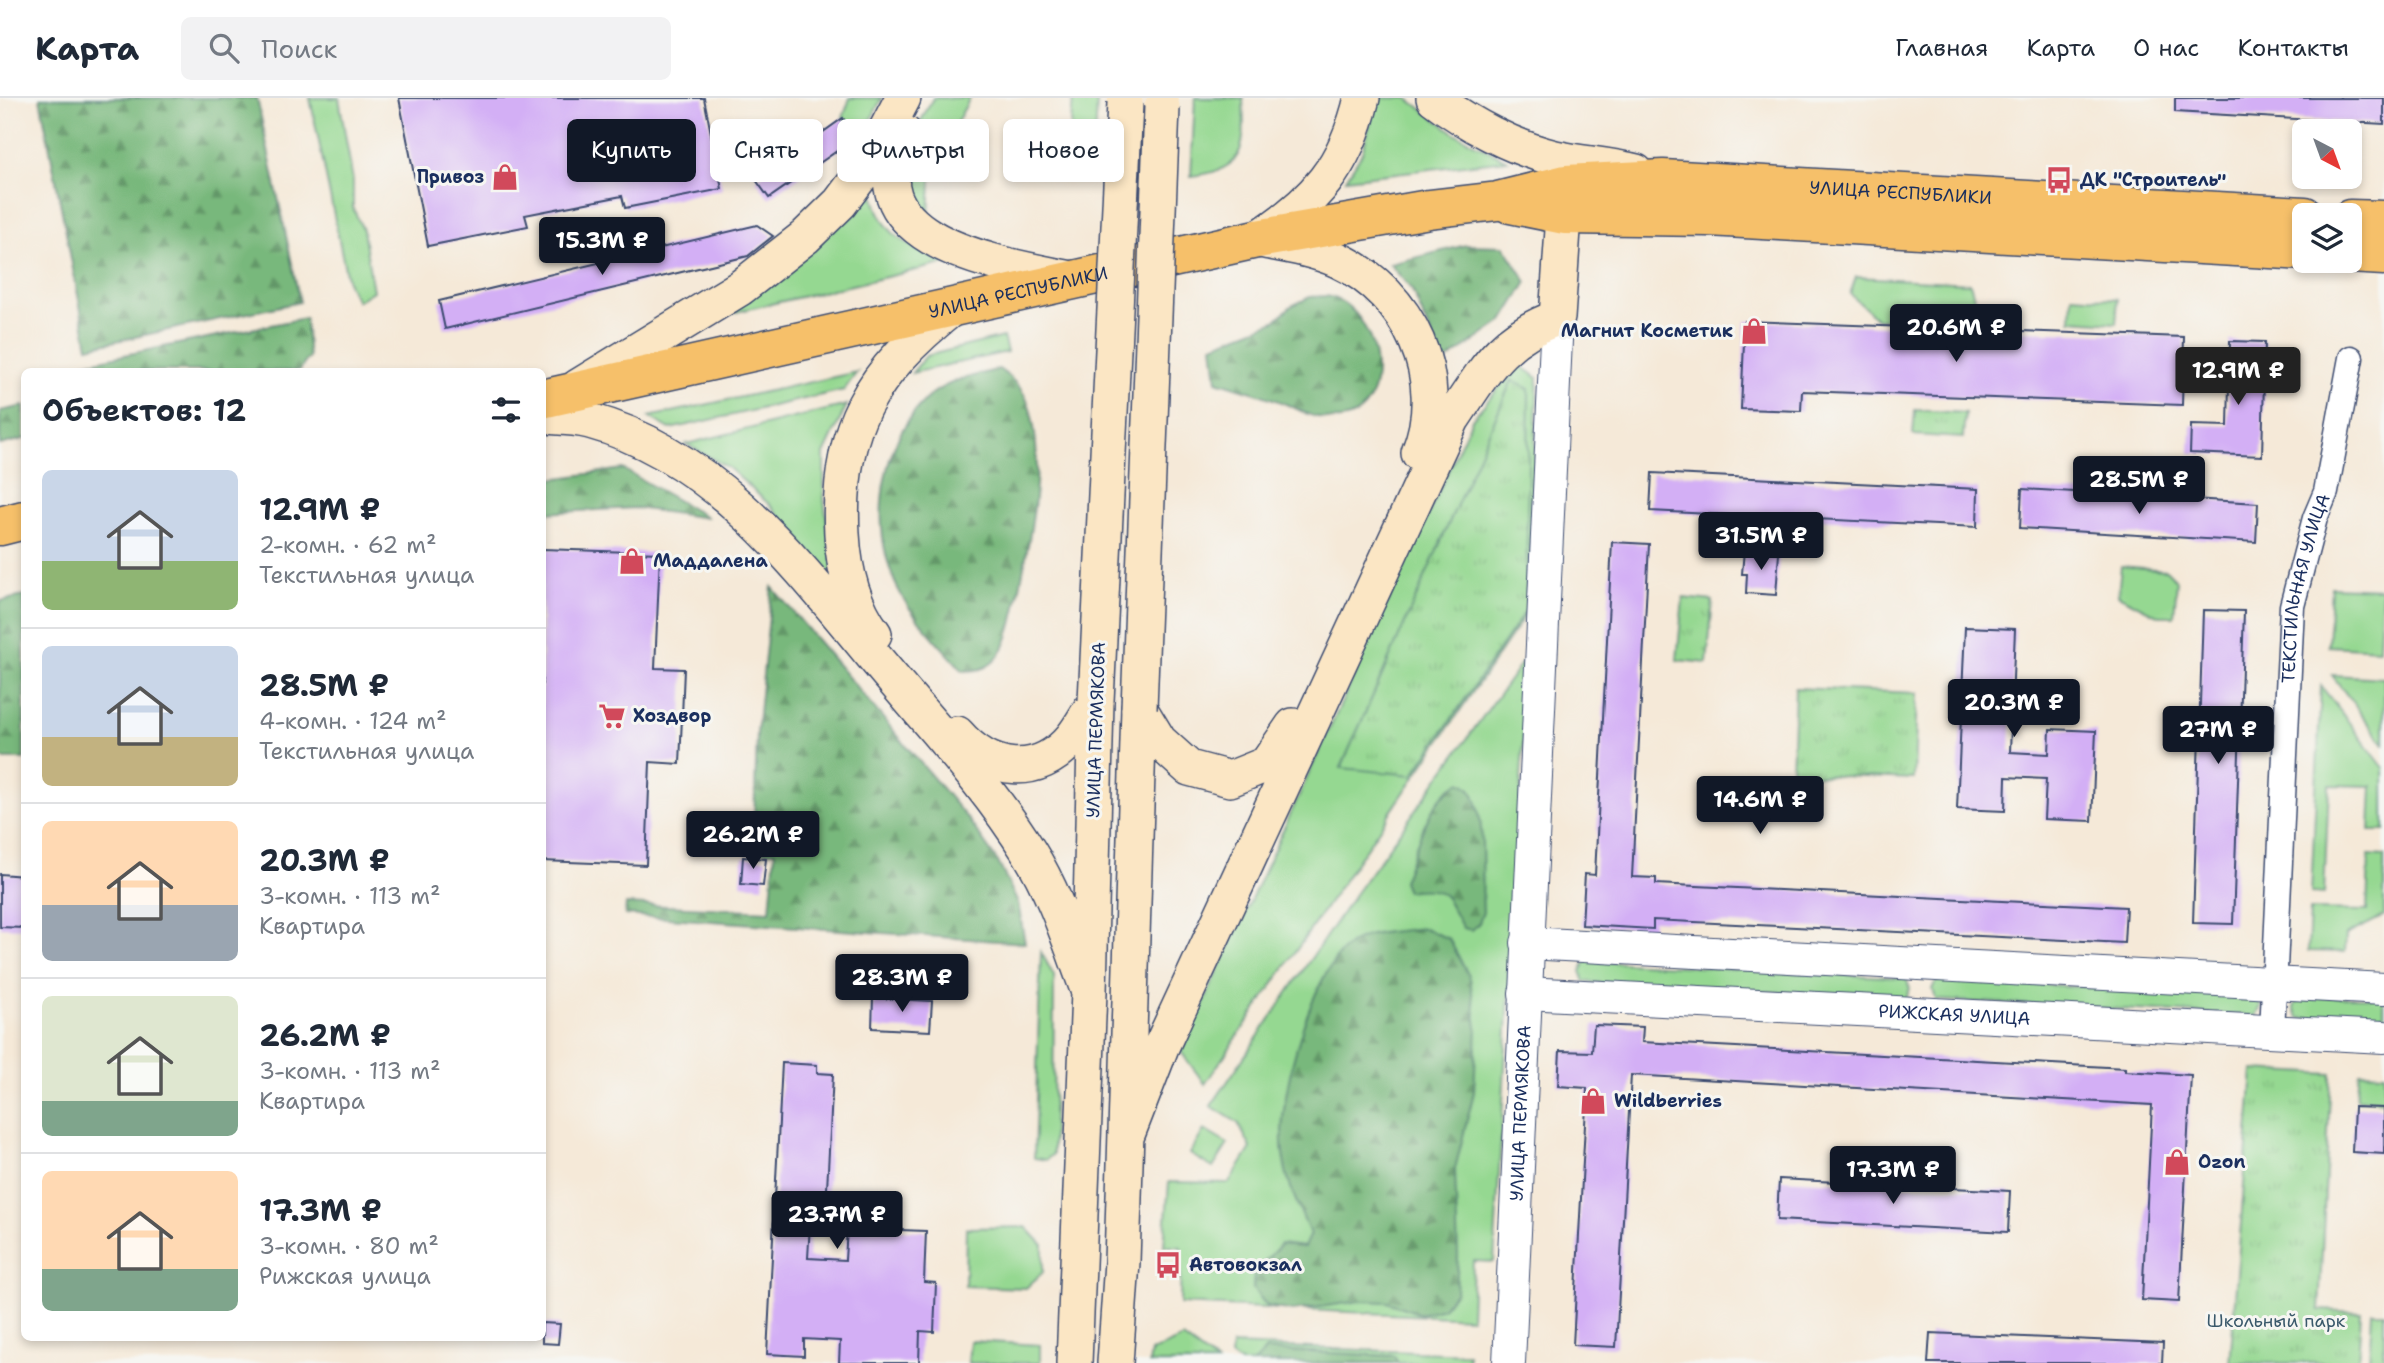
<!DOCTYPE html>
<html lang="ru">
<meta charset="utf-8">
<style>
body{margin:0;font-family:"Shantell Sans",sans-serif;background:#f2f2f3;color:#1f2937;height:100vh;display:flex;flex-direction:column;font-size:26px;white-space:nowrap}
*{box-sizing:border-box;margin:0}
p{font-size:23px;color:#747a83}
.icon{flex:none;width:38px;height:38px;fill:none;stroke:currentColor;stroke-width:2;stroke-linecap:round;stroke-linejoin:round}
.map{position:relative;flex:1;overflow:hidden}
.panel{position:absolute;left:21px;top:270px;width:525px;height:973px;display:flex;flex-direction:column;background:#fff;border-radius:10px;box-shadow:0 4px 10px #0003}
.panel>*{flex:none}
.guide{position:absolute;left:567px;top:21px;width:665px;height:63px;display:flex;gap:14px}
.needle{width:46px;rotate:139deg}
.controls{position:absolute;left:2292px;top:21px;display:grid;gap:14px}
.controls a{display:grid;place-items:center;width:70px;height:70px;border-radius:10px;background:#fff;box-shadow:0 4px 10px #0003;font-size:35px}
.price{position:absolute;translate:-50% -60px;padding:0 16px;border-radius:7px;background:#111827;color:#fff;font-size:23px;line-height:46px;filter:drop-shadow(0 2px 4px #0008)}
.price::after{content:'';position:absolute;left:50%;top:42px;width:21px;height:16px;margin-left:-10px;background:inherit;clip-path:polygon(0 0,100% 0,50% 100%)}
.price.current{background:#222;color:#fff}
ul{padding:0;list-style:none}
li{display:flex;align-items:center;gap:21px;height:175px;padding:0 21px}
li+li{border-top:2px solid #e0e1e3}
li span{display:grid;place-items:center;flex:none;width:196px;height:140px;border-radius:10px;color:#555}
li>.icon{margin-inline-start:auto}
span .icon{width:84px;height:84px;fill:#fffc;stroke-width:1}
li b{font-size:30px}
h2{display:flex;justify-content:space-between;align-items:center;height:84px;padding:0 21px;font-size:30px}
.pill{padding:0 24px;border-radius:10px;background:#fff;box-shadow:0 4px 10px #0003;font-size:24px;line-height:63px}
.pill.current{background:#111827;color:#fff}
header{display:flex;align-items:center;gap:42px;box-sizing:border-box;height:98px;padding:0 35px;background:#fff;border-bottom:2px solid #e0e1e3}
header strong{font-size:33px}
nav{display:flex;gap:38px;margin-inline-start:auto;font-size:24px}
.search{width:490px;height:63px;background:#f2f2f3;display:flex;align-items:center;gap:18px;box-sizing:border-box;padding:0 24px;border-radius:10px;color:#747a83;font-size:26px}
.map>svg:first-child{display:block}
.green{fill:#95d891;stroke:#588478;stroke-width:2}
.forest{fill:url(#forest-firs);stroke:#4a746c;stroke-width:2}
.park{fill:url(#park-tufts);stroke:#588478;stroke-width:2}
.building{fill:#d3aff5}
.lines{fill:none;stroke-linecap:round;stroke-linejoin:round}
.minor-casing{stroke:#3c4b70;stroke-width:27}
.tertiary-casing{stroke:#3c4b70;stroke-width:34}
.secondary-casing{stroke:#3c4b70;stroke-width:38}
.primary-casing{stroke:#3c4b70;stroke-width:41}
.minor{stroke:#fff;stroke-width:24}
.tertiary{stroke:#fff;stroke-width:32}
.secondary{stroke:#fbe6c4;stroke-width:35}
.primary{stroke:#f6c06b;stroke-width:38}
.secondary-bridge-casing{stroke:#3c4b70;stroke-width:38;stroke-linecap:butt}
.secondary-bridge{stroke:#fbe6c4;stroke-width:35}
.labels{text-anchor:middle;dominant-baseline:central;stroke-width:6;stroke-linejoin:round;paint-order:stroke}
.poi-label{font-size:18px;font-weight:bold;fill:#1b2f5e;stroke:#f6f6f2;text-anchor:start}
.street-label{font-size:18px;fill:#1b2f5e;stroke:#f6f6f2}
.park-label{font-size:18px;fill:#3a596b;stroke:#f6f6f2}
</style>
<header>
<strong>Карта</strong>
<div class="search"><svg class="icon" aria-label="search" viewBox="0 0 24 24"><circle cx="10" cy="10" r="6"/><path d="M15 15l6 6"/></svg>Поиск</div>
<nav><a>Главная</a><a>Карта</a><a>О нас</a><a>Контакты</a></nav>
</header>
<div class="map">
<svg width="2384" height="1265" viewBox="0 0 2384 1265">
<defs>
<pattern id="forest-firs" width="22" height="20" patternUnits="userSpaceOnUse" patternTransform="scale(1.75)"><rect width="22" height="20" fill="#78b87b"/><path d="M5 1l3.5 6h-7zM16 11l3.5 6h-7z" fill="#629668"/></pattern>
<pattern id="park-tufts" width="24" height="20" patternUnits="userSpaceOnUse" patternTransform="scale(1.75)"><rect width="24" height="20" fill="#95d891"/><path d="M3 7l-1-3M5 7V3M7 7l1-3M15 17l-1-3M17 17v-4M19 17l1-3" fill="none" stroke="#80ba7f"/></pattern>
</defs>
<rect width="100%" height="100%" fill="#f6f6f2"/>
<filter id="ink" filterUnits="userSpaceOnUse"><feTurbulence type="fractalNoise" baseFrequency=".0143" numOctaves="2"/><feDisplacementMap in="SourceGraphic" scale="14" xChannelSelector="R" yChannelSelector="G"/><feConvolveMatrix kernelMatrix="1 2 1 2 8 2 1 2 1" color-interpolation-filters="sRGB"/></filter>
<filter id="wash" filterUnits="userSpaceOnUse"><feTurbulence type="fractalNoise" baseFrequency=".00686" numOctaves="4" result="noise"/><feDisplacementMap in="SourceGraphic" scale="28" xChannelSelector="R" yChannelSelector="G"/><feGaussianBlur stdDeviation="1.57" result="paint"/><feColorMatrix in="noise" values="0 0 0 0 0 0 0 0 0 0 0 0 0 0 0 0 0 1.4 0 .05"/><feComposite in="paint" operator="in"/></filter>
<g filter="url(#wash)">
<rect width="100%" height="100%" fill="#f5e9d8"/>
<!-- green -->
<path class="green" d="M 310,0 L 339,0 L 353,83 L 353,110 L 363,132 L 373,193 L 357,203 L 348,186 Z
M 850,0 L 882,0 L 868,27 L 857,39 L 843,20 Z
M 933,0 L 970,0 L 932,70 L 929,115 L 906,88 L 908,47 Z
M 1073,0 L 1097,0 L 1094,72 L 1090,74 C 1065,55 1071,29 1073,0 Z
M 1195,0 L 1243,0 C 1245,49 1247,72 1191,78 Z
M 1377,0 L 1407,0 L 1456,36 L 1507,62 L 1346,81 L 1362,55 Z
M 872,91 C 882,141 907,147 951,164 L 723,217 Z
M 1856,179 L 1970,185 L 1975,203 L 1957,221 L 1877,221 L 1850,196 Z
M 2072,198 L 2118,201 L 2116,225 L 2071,222 Z
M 1003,239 L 1007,254 L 912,275 L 926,258 Z
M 1519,266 L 1538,280 L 1528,513 L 1205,986 L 1181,954 L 1472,321 Z
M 857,274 L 844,292 L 670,331 L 649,319 Z
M 847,307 L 824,356 L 824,401 L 835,488 L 772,409 L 729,370 L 686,346 Z
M 2121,468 L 2166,472 L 2177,483 L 2174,518 L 2159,518 L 2118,497 Z
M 2331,489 L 2382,491 L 2379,551 L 2328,548 Z
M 1528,556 L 1494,1164 L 1473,1163 L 1471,1220 L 1180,1206 L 1181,1149 L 1164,1148 L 1169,1084 L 1229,1085 L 1251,1050 L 1238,1025 L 1211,1008 L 1348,806 Z
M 2332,577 L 2384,580 L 2384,646 Z
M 2321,588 L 2384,670 L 2384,733 L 2370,733 L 2372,688 L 2329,687 L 2324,796 L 2311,795 Z
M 2369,757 L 2384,758 L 2384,818 L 2346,837 L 2345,854 L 2308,853 L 2310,812 L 2367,813 Z
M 1041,854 L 1054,878 L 1053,1056 L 1046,1062 L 1034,1060 Z
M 1586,863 L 1906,880 L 1910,891 L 1905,901 L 1585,884 L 1581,873 Z
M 1938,881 L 2258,898 L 2261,908 L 2256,918 L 1936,902 L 1933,891 Z
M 2299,899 L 2384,899 L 2384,929 L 2298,920 L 2294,909 Z
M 2359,974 L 2384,975 L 2384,1003 L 2356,1001 Z
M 1204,1032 L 1228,1046 L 1213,1070 L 1190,1056 Z
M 1026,1129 L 1043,1147 L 1043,1174 L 1026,1190 L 965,1188 L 966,1130 Z
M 2372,1214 L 2384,1214 L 2384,1265 L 2369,1265 Z
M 1183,1240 L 1217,1265 L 1149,1265 L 1151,1254 Z
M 970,1243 L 1040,1247 L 1040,1265 L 968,1265 Z
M 1232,1247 L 1468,1256 L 1468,1265 L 1240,1265 L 1231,1258 Z"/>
<!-- forest -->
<path class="forest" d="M 40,0 L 257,0 L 300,204 L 88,249 Z
M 1466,147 L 1504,148 L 1527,184 L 1503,223 L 1443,265 L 1412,192 L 1390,166 Z
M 1310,199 C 1316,199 1325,197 1331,199 C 1385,216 1398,328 1328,321 C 1313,320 1302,313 1288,307 C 1266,297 1241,291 1217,283 L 1213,247 L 1275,223 L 1291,208 Z
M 305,220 L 309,259 L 299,273 L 86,273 L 85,265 Z
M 999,271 C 1016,283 1028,296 1032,318 C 1044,374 1031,434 1020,489 C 1015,511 1012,537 1000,556 C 991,570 978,573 963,573 C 945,552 924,531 908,508 C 867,449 874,351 926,301 C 946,282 975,278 999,271 Z
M 24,308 L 24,341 L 0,347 L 0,313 Z
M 623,371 L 708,420 L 635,410 L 543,415 L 543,382 Z
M 772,489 L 968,721 L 998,764 L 1018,805 L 1025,845 L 625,817 L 626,806 L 770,813 L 775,754 L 753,753 L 757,635 Z
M 24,498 L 24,661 L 0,661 L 0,503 Z
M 1460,684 C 1467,687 1472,691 1475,699 C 1486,733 1481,778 1483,814 L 1479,825 L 1471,832 L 1463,830 C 1444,799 1450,787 1407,793 L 1403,783 C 1416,752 1428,700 1460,684 Z
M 1424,830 L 1449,841 L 1470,880 L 1477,929 L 1474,994 L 1455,1071 L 1458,1158 L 1456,1194 L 1443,1210 L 1421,1216 L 1387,1204 L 1361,1203 L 1292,1213 L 1267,1208 L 1253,1191 L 1254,1175 L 1281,1146 L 1304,1149 L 1310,1136 C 1297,1105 1283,1078 1282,1044 C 1280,996 1311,867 1355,843 C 1374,833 1403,833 1424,830 Z
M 1266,1252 L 1394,1258 L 1398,1265 L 1254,1265 Z"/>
<!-- park -->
<path class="park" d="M 1512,282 L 1529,291 L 1526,512 L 1413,677 L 1341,670 Z
M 1915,312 L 1965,315 L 1963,340 L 1913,337 Z
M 1683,500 L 1713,503 L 1707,565 L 1677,562 Z
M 1795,590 L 1917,595 L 1914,681 L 1792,676 Z
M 2253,972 L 2331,976 L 2319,1212 L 2361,1214 L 2358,1265 L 2230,1265 Z"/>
<g id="blocks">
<!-- building -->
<path class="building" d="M 399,0 L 704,0 L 722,91 L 625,110 L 622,98 L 525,117 L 528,128 L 428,148 Z
M 2175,0 L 2384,0 L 2384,26 L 2175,14 Z
M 843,20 L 857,39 L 769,100 L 756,82 Z
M 757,127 L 773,138 L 748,158 L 445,231 L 439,203 Z
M 1745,223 L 2184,239 L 2182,307 L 1802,293 L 1801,313 L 1741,311 Z
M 2230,243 L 2265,244 L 2262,358 L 2190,355 L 2191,327 L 2228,328 Z
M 1652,375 L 1978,391 L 1977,429 L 1650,413 Z
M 2022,391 L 2258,405 L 2256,444 L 2020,430 Z
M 1612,444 L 1649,446 L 1632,779 L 1656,780 L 1656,786 L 2126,809 L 2124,845 L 1653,822 L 1653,831 L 1582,827 L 1585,776 L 1595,777 Z
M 542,451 L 660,455 L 655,570 L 684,571 L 680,666 L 650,664 L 646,767 L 542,763 Z
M 1744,452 L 1779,455 L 1776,497 L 1746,495 L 1747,476 L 1742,476 Z
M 2203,512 L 2244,513 L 2233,826 L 2193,825 Z
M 1965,529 L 2015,531 L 2010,654 L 2049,656 L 2050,631 L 2096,633 L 2092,723 L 2044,721 L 2046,681 L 2006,679 L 2005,713 L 1957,711 Z
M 743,759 L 766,761 L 763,788 L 741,786 Z
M 0,776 L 24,778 L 24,830 L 0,829 Z
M 873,900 L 932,903 L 930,933 L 872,930 Z
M 1594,927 L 1643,929 L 1642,944 L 2125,970 L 2125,973 L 2191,977 L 2179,1204 L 2142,1202 L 2152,1007 L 1631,977 L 1616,1249 L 1573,1247 L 1587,990 L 1558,988 L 1560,953 L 1592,954 Z
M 782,965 L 817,967 L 817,975 L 833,976 L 826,1110 L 811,1109 L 808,1160 L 845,1162 L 847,1130 L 926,1133 L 924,1184 L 936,1185 L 934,1234 L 920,1233 L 919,1265 L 839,1265 L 840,1243 L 804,1241 L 804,1258 L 767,1256 Z
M 2354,1009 L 2384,1010 L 2384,1056 L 2352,1054 Z
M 1779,1081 L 2010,1093 L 2008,1134 L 1777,1122 Z
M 542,1225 L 560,1226 L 558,1246 L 542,1245 Z
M 1930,1235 L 2163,1245 L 2162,1265 L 1928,1265 Z"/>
</g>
</g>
<g filter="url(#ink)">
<use href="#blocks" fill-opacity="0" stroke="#3c4b70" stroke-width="2"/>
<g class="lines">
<defs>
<g id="minor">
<path id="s1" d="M 2272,934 L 2292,508 L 2315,420 L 2326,394 L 2351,260"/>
</g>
<g id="tertiary">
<path d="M 1527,845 L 2384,891"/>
<path id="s2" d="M 1525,895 L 2384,939"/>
<path id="s3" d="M 1509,1265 L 1557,220"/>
</g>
<path id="secondary" d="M 1434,0 C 1468,26 1513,50 1555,60 C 1582,66 1609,67 1636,74
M 904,35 C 846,144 999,166 1071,181
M 1257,141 C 1315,104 1346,68 1362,0
M 1260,142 C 1286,147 1313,151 1338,162 C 1410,195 1449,281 1419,355
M 578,289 L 740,190 L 805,139 L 840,105 L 867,69 L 903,0
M 542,318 C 558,319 575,319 590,323 C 723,359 807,480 891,579 C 939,636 990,691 1029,754 C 1056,797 1071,847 1089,894
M 874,536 C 852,507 844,472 842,436 C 836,330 871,275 952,210
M 1139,610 L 1159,643 L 1189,670 L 1230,681 L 1267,666 L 1293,628
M 957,636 C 990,674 1037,681 1072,640 C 1081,629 1088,615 1096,603
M 1126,1039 L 1161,949 L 1452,321 C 1484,274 1500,240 1557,220 L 1564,117
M 1074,1265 L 1089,894 L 1096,603
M 1115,1265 L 1122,1164 L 1139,610"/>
<g id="primary">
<path d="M 1510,106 L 1564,117 L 1709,119 L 2305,153"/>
<path d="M 2350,121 L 2384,122"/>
<path d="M 2350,156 L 2384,158"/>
<path id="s4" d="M 542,301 L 1257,141 L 1429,111 L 1498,103 L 1566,86 L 1663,81 L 2305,118"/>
<path d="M 0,428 L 24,422"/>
</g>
</defs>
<!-- minor casing -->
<use href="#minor" class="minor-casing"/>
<!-- tertiary casing -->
<use href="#tertiary" class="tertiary-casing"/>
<!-- secondary casing -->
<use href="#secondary" class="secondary-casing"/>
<!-- primary casing -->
<use href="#primary" class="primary-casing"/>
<!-- minor -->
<use href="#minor" class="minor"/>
<!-- tertiary -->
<use href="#tertiary" class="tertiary"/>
<!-- secondary -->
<use href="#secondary" class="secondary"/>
<!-- primary -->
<use href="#primary" class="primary"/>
<defs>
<path id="secondary-bridge" d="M 1096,603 L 1125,5
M 1139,610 L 1162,9"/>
</defs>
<!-- secondary-bridge casing -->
<use href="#secondary-bridge" class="secondary-bridge-casing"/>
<!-- secondary-bridge -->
<use href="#secondary-bridge" class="secondary-bridge"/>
</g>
</g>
<!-- icons -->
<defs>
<symbol id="shop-bare" viewBox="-9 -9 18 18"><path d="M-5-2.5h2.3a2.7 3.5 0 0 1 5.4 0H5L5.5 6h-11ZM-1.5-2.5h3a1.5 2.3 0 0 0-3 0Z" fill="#d1495b" stroke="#f6f6f2" stroke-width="2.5" paint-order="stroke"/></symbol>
<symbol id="bus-bare" viewBox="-9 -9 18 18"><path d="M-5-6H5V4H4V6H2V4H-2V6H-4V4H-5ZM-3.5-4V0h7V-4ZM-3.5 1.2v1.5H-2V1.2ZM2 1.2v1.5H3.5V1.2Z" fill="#d1495b" stroke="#f6f6f2" stroke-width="2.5" paint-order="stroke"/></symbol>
<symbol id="supermarket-bare" viewBox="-9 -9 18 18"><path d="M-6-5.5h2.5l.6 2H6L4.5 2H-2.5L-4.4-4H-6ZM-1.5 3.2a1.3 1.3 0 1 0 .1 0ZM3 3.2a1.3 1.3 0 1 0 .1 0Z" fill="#d1495b" stroke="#f6f6f2" stroke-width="2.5" paint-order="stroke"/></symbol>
</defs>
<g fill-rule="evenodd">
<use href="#shop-bare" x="486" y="60" width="38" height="38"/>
<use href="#bus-bare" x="2040" y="63" width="38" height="38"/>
<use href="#shop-bare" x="1735" y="214" width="38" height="38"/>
<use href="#shop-bare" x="613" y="444" width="38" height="38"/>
<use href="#supermarket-bare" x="593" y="599" width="38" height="38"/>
<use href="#shop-bare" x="1574" y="984" width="38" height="38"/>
<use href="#shop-bare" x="2158" y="1045" width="38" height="38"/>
<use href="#bus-bare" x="1149" y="1148" width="38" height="38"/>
</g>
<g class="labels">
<!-- poi labels -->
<g class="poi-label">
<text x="484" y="79" text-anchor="end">Привоз</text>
<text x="2080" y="82">ДК "Строитель"</text>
<text x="1733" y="233" text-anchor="end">Магнит Косметик</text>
<text x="653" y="463">Маддалена</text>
<text x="633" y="618">Хоздвор</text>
<text x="1614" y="1003">Wildberries</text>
<text x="2198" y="1064">Ozon</text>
<text x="1189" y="1167">Автовокзал</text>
</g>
<!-- street labels -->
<g class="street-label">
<text stroke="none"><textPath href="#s4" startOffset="1382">УЛИЦА РЕСПУБЛИКИ</textPath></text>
<text stroke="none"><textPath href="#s4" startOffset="488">УЛИЦА РЕСПУБЛИКИ</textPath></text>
<text stroke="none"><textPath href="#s1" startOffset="446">ТЕКСТИЛЬНАЯ УЛИЦА</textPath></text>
<text transform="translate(1096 632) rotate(-88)">УЛИЦА ПЕРМЯКОВА</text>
<text stroke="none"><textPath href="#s2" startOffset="430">РИЖСКАЯ УЛИЦА</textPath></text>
<text stroke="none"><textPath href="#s3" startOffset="250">УЛИЦА ПЕРМЯКОВА</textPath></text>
</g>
<!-- park labels -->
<g class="park-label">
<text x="2276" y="1223">Школьный парк</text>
</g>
</g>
</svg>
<div class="controls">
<a><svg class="needle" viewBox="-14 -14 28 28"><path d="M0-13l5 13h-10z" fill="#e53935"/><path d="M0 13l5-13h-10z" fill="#747a83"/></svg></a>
<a><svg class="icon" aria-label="layers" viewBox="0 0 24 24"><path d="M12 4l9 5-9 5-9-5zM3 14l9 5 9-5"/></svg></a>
</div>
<b class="price" style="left:602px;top:179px">15.3M ₽</b>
<b class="price" style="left:1956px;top:266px">20.6M ₽</b>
<b class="price current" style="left:2238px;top:309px">12.9M ₽</b>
<b class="price" style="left:2139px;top:418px">28.5M ₽</b>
<b class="price" style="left:1761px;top:474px">31.5M ₽</b>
<b class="price" style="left:2014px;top:641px">20.3M ₽</b>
<b class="price" style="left:2218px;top:668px">27M ₽</b>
<b class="price" style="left:1760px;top:738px">14.6M ₽</b>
<b class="price" style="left:753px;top:773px">26.2M ₽</b>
<b class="price" style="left:902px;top:916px">28.3M ₽</b>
<b class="price" style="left:1893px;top:1108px">17.3M ₽</b>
<b class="price" style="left:837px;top:1153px">23.7M ₽</b>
<div class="guide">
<a class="pill current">Купить</a>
<a class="pill">Снять</a>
<a class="pill">Фильтры</a>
<a class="pill">Новое</a>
</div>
<section class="panel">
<h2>Объектов: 12<svg class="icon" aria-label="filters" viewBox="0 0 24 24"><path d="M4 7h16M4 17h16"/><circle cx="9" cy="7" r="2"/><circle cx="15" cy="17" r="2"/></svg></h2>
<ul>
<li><span style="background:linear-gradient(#c9d6e8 65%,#8fb573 0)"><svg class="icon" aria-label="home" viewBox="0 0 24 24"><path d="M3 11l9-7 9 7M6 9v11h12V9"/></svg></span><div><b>12.9M ₽</b><p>2-комн. · 62 m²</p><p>Текстильная улица</p></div></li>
<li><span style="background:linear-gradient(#c9d6e8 65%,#c2b280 0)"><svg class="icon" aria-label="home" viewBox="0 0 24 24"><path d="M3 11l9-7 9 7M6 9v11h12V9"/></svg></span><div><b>28.5M ₽</b><p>4-комн. · 124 m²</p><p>Текстильная улица</p></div></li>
<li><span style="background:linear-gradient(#ffd9b3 60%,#9aa5b1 0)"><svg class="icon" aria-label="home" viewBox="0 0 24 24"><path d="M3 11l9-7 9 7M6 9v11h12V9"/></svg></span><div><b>20.3M ₽</b><p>3-комн. · 113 m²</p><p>Квартира</p></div></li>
<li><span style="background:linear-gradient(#dfe7d0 75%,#7fa58c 0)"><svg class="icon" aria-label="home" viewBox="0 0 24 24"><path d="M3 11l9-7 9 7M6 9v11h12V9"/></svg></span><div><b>26.2M ₽</b><p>3-комн. · 113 m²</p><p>Квартира</p></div></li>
<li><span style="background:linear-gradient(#ffd9b3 70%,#7fa58c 0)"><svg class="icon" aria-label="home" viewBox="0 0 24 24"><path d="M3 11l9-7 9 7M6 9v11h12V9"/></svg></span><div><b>17.3M ₽</b><p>3-комн. · 80 m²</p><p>Рижская улица</p></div></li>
</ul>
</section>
</div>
